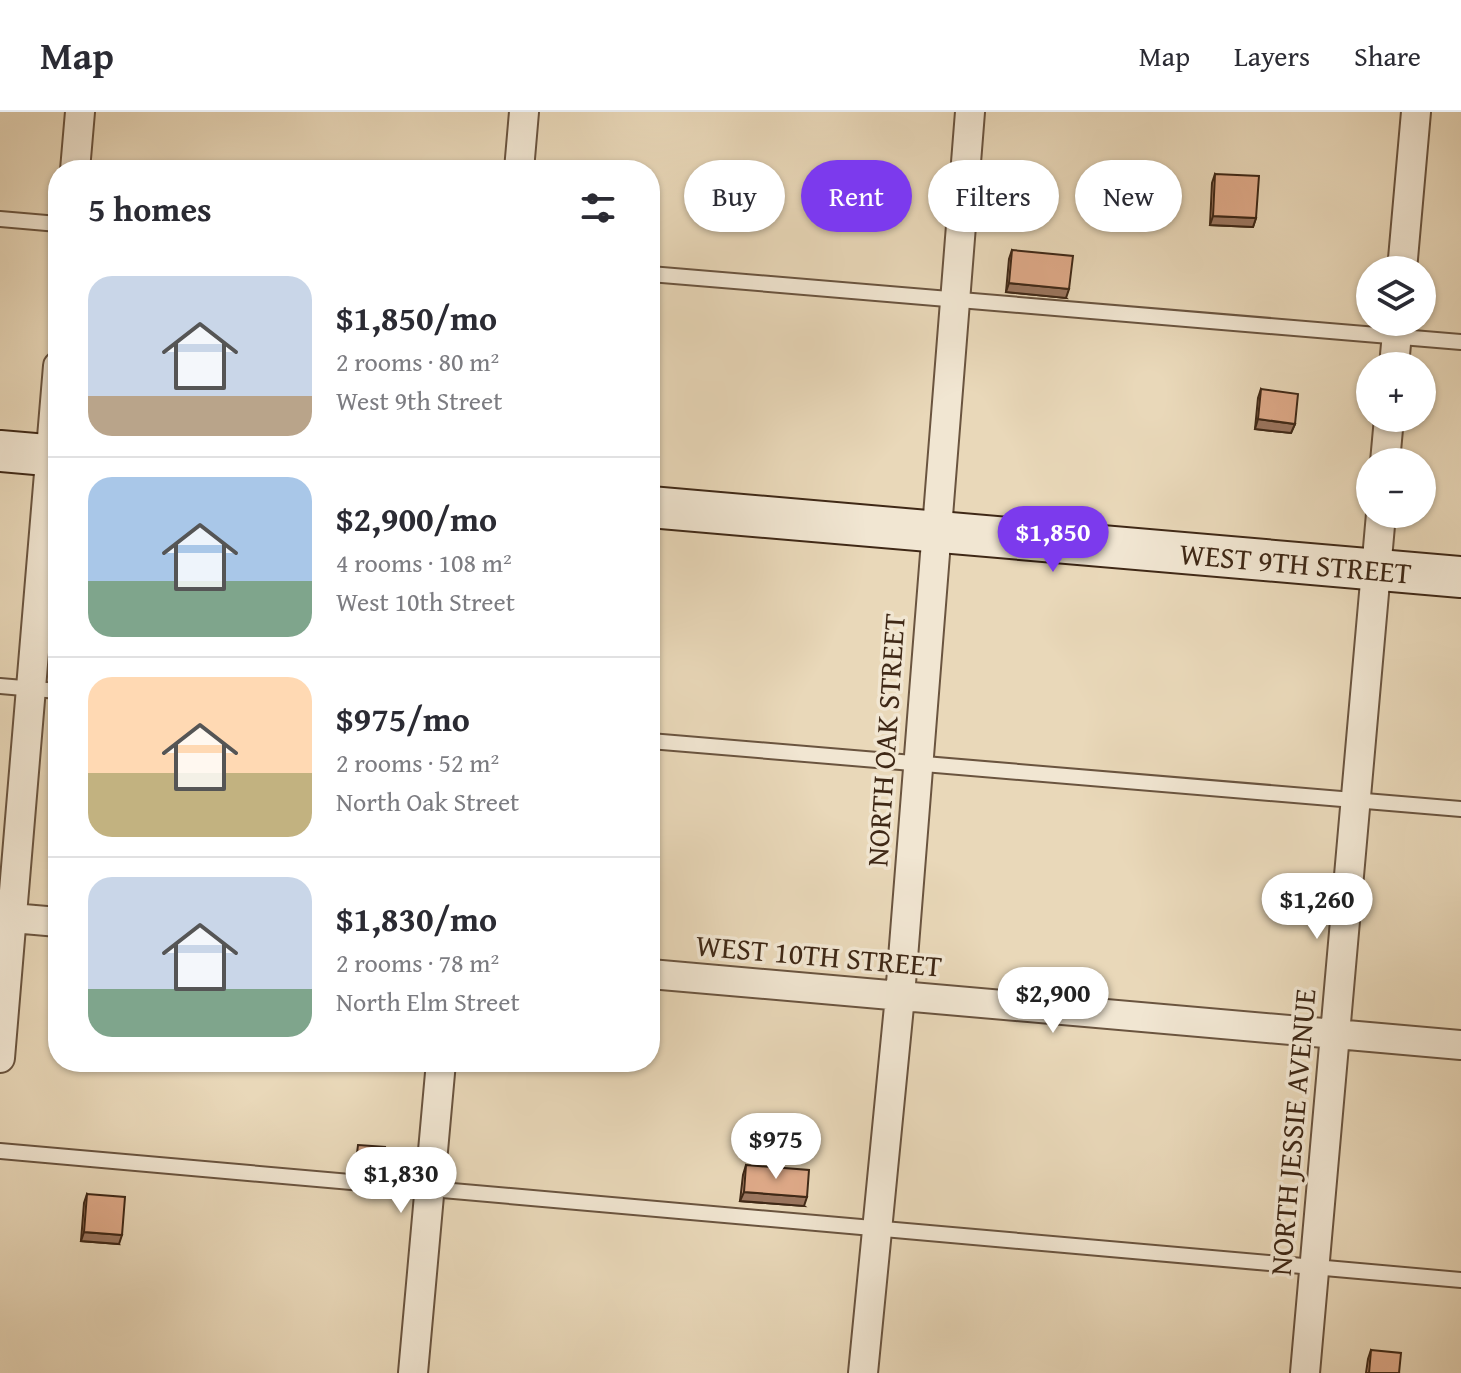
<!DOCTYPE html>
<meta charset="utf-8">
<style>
body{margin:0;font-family:"Gentium Book Plus",serif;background:#f7f7f7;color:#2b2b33;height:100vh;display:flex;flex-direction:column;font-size:30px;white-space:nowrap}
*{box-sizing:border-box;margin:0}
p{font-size:26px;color:#7c7c81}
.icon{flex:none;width:44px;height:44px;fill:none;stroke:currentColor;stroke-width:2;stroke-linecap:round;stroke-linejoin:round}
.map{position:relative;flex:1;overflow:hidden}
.side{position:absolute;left:48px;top:48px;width:612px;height:912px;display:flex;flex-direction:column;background:#fff;border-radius:32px;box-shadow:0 2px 6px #0004}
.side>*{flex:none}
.banner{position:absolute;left:684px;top:48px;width:656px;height:72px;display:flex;gap:16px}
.buttons{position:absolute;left:1356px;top:144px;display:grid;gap:16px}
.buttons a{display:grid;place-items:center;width:80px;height:80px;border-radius:50%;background:#fff;box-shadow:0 2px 6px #0004;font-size:40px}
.price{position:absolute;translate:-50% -68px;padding:0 18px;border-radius:28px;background:#fff;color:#222;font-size:26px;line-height:52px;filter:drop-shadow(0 2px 4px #0008)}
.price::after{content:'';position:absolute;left:50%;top:48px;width:24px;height:18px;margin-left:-12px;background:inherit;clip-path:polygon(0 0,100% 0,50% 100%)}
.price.on{background:#7c3aed;color:#fff}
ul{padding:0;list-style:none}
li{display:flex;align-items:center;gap:24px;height:200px;padding:0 40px}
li+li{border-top:2px solid #e1e1e2}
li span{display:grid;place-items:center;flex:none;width:224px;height:160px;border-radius:24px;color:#555}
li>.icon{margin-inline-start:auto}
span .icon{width:96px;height:96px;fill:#fffc;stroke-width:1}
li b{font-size:34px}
h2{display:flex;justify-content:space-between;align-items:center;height:96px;padding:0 40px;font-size:34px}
.pill{padding:0 28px;border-radius:36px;background:#fff;box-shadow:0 2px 6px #0004;font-size:28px;line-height:72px}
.pill.on{background:#7c3aed;color:#fff}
header{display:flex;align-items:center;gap:48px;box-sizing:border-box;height:112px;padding:0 40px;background:#fff;border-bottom:2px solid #e1e1e2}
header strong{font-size:38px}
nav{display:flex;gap:44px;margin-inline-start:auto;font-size:28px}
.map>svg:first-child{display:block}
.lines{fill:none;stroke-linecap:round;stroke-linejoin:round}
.lane-casing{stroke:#6a543f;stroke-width:18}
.street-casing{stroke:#6a543f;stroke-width:32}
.secondary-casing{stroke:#3f2816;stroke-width:44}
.lane{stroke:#f1e6d2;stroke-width:14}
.street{stroke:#f1e6d2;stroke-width:28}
.secondary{stroke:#f1e6d2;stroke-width:40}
.wall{fill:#bf9175;stroke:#3f2816;stroke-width:2}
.shaded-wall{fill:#9b765f;stroke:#3f2816;stroke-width:2}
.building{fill:#dea988;stroke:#3f2816;stroke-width:2}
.labels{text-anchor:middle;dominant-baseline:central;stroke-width:7;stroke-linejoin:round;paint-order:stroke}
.street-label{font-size:30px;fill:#3f2816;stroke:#f1e6d2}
</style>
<header>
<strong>Map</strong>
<nav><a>Map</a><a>Layers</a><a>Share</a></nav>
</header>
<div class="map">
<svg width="1461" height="1261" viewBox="0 0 1461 1261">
<rect width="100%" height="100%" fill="#e9d8b9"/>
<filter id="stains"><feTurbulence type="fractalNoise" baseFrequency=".0025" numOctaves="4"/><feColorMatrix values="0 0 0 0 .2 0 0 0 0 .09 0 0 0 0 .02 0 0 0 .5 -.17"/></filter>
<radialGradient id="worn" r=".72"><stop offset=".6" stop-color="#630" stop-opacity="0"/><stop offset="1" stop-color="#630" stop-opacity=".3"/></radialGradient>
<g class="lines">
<defs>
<path id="lane" d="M 0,107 L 58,112
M 650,162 L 1461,230
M 0,574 L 58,579
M 650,629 L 1461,697
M 0,1039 L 1461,1168"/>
<path id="street" d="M 75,58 L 80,0
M 519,58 L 524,0
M 1402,158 L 1416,0
M 1394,254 L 1398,210
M 1385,350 L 1389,306
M 0,805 L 58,810
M 650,862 L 1461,933
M 0,946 L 58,254
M 413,1261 L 441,950
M 863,1261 L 900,884 L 970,0
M 1305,1261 L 1381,402"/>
<g id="secondary">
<path d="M 0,339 L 58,344"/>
<path id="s1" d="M 650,395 L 1461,465"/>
</g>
</defs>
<!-- lane casing -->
<use href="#lane" class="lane-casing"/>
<!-- street casing -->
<use href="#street" class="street-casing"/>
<!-- secondary casing -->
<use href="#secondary" class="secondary-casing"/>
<!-- lane -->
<use href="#lane" class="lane"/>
<!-- street -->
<use href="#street" class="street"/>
<!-- secondary -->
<use href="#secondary" class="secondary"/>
</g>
<!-- wall -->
<path class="wall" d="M 1215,62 L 1256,106 L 1253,115 L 1210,113 L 1212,71 Z
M 1012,138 L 1066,186 L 1006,180 L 1009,147 Z
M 1261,277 L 1295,312 L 1291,321 L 1255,317 L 1258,286 Z
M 746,1053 L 804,1094 L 740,1089 L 743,1063 Z
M 87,1082 L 119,1132 L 81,1129 L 84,1091 Z
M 1371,1238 L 1399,1261 L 1366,1261 L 1368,1247 Z"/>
<!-- shaded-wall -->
<path class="shaded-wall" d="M 1213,104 L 1256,106 L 1253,115 L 1210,113 Z
M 1009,171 L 1069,177 L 1066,186 L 1006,180 Z
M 1258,307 L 1295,312 L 1291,321 L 1255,317 Z
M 355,1058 L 382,1060 L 381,1065 L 354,1063 Z
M 744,1080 L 807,1085 L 804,1094 L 740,1089 Z
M 84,1120 L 122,1123 L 119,1132 L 81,1129 Z"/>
<!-- building -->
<path class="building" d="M 1215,62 L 1259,64 L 1256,106 L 1213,104 Z
M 1012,138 L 1073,144 L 1069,177 L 1009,171 Z
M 1261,277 L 1298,282 L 1295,312 L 1258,307 Z
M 358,1033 L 385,1035 L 382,1060 L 355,1058 Z
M 746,1053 L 809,1058 L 807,1085 L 744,1080 Z
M 87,1082 L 125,1085 L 122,1123 L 84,1120 Z
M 1371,1238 L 1401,1241 L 1399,1261 L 1369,1261 Z"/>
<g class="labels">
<!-- street labels -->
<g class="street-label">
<text stroke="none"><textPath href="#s1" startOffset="648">WEST 9TH STREET</textPath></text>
<text transform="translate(885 628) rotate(-86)">NORTH OAK STREET</text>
<text transform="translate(819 843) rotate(5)">WEST 10TH STREET</text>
<text transform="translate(1292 1020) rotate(-85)">NORTH JESSIE AVENUE</text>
</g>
</g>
<rect width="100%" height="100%" filter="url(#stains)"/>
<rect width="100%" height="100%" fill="url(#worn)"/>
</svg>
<div class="buttons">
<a><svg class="icon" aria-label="layers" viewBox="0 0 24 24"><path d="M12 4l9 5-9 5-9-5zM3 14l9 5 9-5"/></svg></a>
<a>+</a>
<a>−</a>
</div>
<b class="price on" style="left:1053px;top:462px">$1,850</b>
<b class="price" style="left:1317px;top:829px">$1,260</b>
<b class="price" style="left:1053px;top:923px">$2,900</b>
<b class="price" style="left:776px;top:1069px">$975</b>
<b class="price" style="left:401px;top:1103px">$1,830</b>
<div class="banner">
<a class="pill">Buy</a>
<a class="pill on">Rent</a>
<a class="pill">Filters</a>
<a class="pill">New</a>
</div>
<section class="side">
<h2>5 homes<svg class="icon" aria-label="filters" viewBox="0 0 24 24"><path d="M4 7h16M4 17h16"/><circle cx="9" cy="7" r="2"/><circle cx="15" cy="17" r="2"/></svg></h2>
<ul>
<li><span style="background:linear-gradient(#c9d6e8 75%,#b9a48a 0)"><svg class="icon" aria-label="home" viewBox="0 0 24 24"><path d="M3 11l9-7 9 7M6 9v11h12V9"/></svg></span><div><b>$1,850/mo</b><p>2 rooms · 80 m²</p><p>West 9th Street</p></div></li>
<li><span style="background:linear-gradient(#a9c7e8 65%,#7fa58c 0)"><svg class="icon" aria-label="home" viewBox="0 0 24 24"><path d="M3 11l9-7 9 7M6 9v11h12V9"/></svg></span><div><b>$2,900/mo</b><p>4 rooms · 108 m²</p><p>West 10th Street</p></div></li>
<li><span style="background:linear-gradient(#ffd9b3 60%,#c2b280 0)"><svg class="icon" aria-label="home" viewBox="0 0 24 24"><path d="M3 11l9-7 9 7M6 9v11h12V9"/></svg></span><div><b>$975/mo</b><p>2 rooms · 52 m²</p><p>North Oak Street</p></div></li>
<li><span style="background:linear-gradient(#c9d6e8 70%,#7fa58c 0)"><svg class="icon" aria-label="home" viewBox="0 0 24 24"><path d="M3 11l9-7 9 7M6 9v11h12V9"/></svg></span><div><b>$1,830/mo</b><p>2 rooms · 78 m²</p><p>North Elm Street</p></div></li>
</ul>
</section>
</div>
